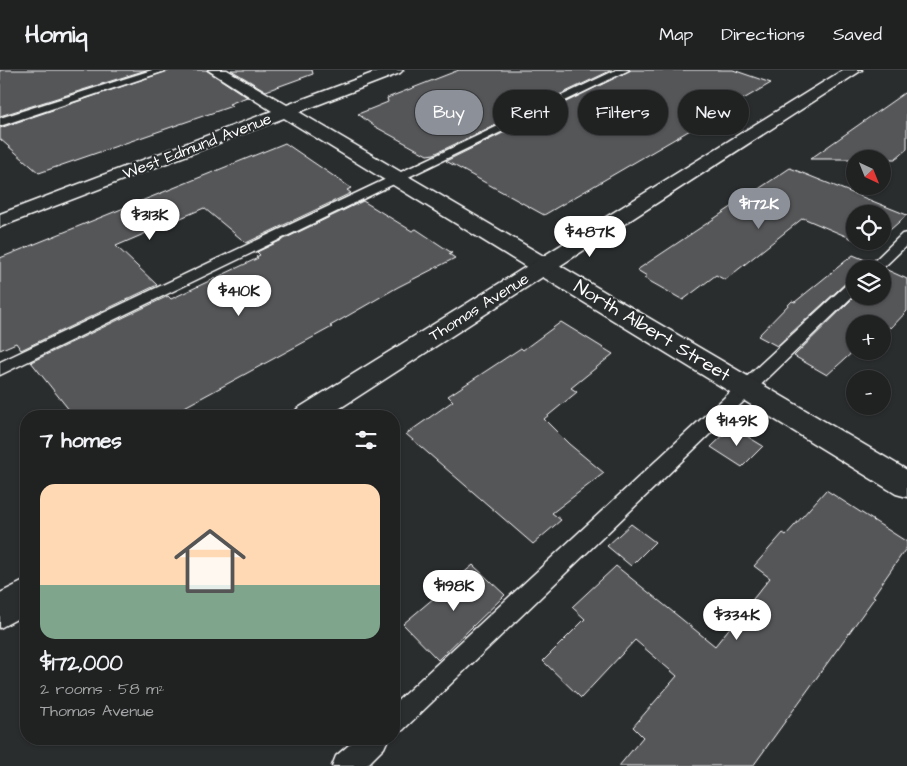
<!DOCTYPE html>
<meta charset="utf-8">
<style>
body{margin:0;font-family:"Architects Daughter",sans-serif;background:#2d2f2f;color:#f1f3f6;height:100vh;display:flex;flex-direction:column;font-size:19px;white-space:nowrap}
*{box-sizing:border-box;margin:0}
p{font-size:16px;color:#a2a4a5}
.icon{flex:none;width:28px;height:28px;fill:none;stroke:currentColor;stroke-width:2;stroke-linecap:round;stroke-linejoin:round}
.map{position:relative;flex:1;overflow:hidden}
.panel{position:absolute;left:20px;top:340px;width:380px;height:335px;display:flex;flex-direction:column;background:#202222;border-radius:20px;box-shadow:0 1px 4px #0004,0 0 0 1px #3d3f40}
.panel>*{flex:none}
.hud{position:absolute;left:415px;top:20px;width:416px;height:45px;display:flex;gap:10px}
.needle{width:32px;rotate:137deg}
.controls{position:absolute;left:846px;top:80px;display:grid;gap:10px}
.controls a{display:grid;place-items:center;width:45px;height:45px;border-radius:50%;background:#202222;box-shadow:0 1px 4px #0004,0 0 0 1px #3d3f40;font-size:25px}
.price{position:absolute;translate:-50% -42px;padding:0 11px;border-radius:18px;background:#fff;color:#222;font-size:16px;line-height:32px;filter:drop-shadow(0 1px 2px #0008)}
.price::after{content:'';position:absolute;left:50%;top:30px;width:15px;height:11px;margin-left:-8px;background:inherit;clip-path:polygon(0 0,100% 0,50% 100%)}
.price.on{background:#8c9099;color:#fff}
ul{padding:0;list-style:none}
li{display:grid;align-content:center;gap:10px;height:265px;padding:0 20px}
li+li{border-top:1px solid #3d3f40}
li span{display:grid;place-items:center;height:155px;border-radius:15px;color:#555}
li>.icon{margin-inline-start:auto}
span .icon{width:90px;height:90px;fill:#fffc;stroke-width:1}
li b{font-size:21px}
h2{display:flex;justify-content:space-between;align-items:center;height:60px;padding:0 20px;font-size:21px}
.chip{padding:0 18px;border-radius:22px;background:#202222;box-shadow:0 1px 4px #0004,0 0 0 1px #3d3f40;font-size:18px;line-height:45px}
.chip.on{background:#8c9099;color:#fff}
header{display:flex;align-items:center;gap:30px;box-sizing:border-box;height:70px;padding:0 25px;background:#202222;border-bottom:1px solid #3d3f40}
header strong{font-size:24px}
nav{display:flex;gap:28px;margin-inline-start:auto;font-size:18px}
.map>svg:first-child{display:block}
.building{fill:#555758;stroke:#fff}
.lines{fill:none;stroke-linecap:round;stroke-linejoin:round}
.service-casing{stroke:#fff;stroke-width:3}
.minor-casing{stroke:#fff;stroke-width:3}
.tertiary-casing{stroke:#fff;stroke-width:3}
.service{fill:#2a2d2e;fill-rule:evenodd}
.minor{fill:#2a2d2e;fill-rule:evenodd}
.tertiary{fill:#2a2d2e;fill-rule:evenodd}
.labels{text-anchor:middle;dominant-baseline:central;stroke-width:4.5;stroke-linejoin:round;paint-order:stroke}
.far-street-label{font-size:16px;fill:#fff;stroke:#2a2d2e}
.street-label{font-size:19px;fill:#fff;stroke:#2a2d2e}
</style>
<header>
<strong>Homiq</strong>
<nav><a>Map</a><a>Directions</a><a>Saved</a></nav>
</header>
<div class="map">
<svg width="907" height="696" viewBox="0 0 907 696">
<rect width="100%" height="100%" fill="#2a2d2e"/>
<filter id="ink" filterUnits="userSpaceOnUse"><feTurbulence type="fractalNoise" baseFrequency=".02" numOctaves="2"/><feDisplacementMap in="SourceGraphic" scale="10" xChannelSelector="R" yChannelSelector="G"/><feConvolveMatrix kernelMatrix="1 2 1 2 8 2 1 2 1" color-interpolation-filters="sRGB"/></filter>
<g filter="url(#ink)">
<!-- building -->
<path class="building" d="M 0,0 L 146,0 L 0,46 Z
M 170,0 L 206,0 L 247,27 L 229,34 L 232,36 L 39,103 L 0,69 L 0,58 Z
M 231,0 L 312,0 L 313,4 L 266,21 Z
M 459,0 L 612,0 L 434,84 L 427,85 L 374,56 L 358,44 L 388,32 L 387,28 Z
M 631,0 L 733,0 L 771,13 L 544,145 L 446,91 Z
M 907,21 L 907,79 L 895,89 L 810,89 Z
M 285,73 L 351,118 L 347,120 L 351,123 L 246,173 L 204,138 L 116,176 L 157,215 L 21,280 L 16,273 L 0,280 L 0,188 Z
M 790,98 L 907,145 L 882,167 L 882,144 L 855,144 L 855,170 L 803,148 L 725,210 L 716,205 L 683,230 L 644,208 L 647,206 L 637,200 Z
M 363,131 L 412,161 L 416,159 L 452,183 L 449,184 L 455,188 L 398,217 L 330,256 L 332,257 L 168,346 L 74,346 L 31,292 L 168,226 L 171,229 L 258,188 L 256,187 L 260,185 L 257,182 Z
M 853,185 L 870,192 L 864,199 L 855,199 L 855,208 L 848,211 L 777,276 L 758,266 L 792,231 L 795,232 Z
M 885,199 L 907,209 L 907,241 L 891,258 L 889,257 L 882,264 L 882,254 L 855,254 L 855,280 L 827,305 L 794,286 L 855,226 L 882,226 L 882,201 Z
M 561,252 L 613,284 L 571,318 L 577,322 L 544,349 L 569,374 L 604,403 L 552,443 L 561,450 L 533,474 L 406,364 L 453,331 L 448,326 L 521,278 L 523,280 Z
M 732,357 L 763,376 L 742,397 L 711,377 Z
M 826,420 L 907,472 L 907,477 L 873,526 L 875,527 L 753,696 L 619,696 L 643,667 L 633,657 L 677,606 L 635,570 L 581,628 L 543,591 L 585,549 L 572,537 L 616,496 L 715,576 L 770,508 L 754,496 L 783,463 L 786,465 Z
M 631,454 L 655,472 L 631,496 L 607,476 Z
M 473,495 L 505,525 L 438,590 L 403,554 Z"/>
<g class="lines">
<defs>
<path id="service" d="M 152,0 L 168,0 L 0,56 L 0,48 Z
M 616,0 L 629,0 L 0,305 L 0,292 Z
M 907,163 L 907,175 L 882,199 L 866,199 L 902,164 Z
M 855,210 L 855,224 L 403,660 L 394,664 L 394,634 L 849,212 Z
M 356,669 L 388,669 L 384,678 L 366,696 L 332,696 L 336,686 Z"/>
<path id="minor" d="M 208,0 L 227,0 L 287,35 L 381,0 L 403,0 L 400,3 L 299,42 L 907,400 L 907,427 L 896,424 L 284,48 L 0,157 L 0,144 L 272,41 Z"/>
<path id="tertiary" d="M 843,0 L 862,0 L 328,346 L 293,346 L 297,339 Z
M 26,510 L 26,544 L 0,558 L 0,523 Z"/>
</defs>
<!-- service casing -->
<use href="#service" class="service-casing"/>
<!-- minor casing -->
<use href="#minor" class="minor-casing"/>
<!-- tertiary casing -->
<use href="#tertiary" class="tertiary-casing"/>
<!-- service -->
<use href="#service" class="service"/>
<!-- minor -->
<use href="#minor" class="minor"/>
<!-- tertiary -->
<use href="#tertiary" class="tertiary"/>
</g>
</g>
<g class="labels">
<!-- far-street labels -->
<g class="far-street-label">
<text transform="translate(197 76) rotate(-21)">West Edmund Avenue</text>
<text transform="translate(479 237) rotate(-32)">Thomas Avenue</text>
</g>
<!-- street labels -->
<g class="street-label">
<text transform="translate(652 261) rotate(31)">North Albert Street</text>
</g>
</g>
</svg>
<div class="controls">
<a><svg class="needle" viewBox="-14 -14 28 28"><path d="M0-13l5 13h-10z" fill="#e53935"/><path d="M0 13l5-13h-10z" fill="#a2a4a5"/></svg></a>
<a><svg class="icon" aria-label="locate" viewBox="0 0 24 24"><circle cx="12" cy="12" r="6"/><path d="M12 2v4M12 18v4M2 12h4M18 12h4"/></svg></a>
<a><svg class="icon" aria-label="layers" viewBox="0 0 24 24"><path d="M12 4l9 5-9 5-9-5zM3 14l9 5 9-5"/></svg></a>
<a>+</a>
<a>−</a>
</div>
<b class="price on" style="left:759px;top:160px">$172K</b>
<b class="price" style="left:150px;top:171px">$313K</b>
<b class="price" style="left:590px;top:188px">$487K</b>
<b class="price" style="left:239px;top:247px">$410K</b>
<b class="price" style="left:737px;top:377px">$149K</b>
<b class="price" style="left:454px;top:542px">$198K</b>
<b class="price" style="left:737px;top:571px">$334K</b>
<div class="hud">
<a class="chip on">Buy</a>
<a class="chip">Rent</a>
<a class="chip">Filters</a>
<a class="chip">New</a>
</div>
<section class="panel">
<h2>7 homes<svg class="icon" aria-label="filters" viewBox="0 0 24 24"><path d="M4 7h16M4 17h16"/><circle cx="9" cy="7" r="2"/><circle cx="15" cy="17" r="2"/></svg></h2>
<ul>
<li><span style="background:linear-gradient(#ffd9b3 65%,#7fa58c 0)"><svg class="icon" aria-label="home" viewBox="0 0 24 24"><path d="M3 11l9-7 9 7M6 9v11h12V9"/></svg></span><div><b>$172,000</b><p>2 rooms · 58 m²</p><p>Thomas Avenue</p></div></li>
</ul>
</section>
</div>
